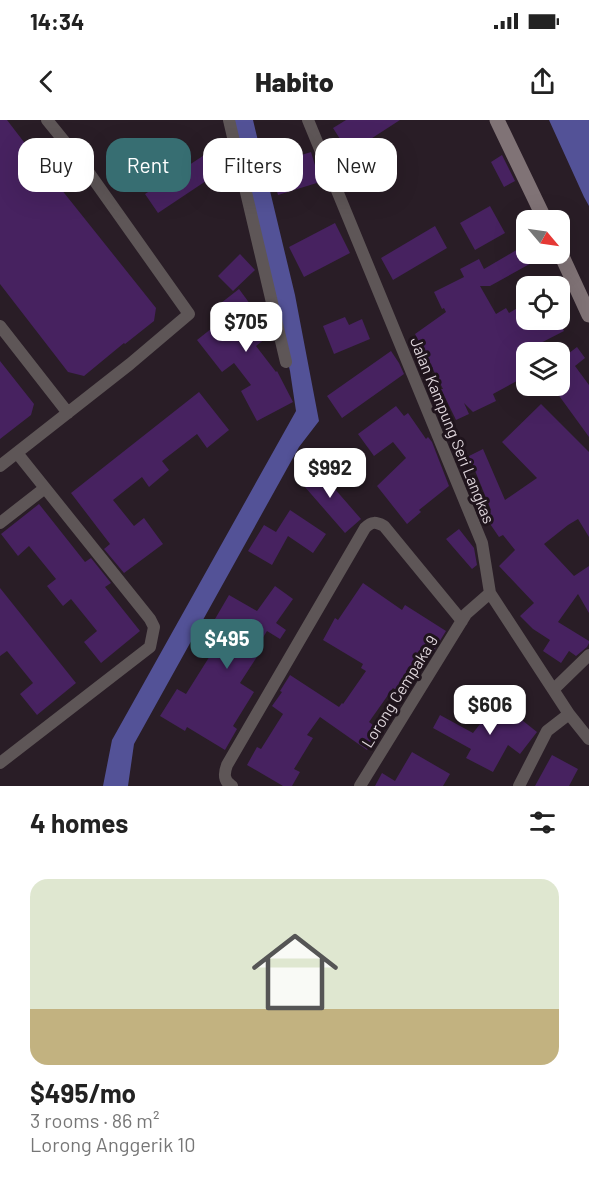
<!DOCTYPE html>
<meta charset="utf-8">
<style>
body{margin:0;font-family:Barlow,sans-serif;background:#f2f2f2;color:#222;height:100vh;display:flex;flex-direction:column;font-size:22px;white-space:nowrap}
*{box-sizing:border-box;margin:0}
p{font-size:20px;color:#767676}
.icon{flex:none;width:33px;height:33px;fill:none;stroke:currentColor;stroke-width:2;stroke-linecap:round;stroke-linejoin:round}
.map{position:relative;height:666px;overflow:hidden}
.sheet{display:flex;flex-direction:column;background:#fff;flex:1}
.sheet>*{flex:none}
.banner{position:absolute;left:18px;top:18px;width:554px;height:54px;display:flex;gap:12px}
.needle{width:39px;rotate:119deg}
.fabs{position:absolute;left:516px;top:90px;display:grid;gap:12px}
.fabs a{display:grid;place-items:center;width:54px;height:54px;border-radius:12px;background:#fff;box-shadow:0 6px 24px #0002;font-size:30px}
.price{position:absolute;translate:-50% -51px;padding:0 14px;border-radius:12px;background:#fff;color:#222;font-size:20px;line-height:39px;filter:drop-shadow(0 2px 3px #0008)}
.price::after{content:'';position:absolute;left:50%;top:36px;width:18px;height:14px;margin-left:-9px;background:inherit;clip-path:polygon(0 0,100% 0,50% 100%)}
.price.active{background:#376e72;color:#fff}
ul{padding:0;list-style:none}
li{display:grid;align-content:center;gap:12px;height:318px;padding:0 30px}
li span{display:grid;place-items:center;height:186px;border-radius:18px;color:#555}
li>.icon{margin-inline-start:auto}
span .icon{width:108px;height:108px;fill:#fffc;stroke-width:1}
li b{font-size:26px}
h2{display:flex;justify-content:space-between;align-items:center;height:72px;padding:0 30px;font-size:26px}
.chip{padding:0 21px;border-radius:18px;background:#fff;box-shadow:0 6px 24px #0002;font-size:21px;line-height:54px}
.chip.active{background:#376e72;color:#fff}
.status{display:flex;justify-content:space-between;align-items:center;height:42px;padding:0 30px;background:#fff;direction:ltr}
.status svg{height:16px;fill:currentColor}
header{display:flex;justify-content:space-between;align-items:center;height:78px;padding:0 30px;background:#fff;font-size:27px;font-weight:800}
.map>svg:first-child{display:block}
.water{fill:#535297}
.building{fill:#472260}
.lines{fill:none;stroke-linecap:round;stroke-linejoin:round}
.street{stroke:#5e5657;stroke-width:12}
.secondary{stroke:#807376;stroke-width:15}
.labels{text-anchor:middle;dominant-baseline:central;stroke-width:6;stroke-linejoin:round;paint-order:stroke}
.street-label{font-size:16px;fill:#ded5db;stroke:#1f141c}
</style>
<div class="status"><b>14:34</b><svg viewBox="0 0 49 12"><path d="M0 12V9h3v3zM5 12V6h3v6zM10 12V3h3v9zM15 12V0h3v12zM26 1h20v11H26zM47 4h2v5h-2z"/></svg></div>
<header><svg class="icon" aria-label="back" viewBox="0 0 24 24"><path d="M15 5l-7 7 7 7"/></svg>Habito<svg class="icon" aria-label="share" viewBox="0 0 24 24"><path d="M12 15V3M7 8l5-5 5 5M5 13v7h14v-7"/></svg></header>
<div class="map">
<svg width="589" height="666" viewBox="0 0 589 666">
<rect width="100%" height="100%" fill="#291d26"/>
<!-- water -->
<path class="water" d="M 232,0 L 253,0 L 295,175 L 319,301 L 299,327 L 134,624 L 128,666 L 103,666 L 112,620 L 296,291 L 290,251 Z
M 549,0 L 589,0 L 589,86 L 584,77 Z"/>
<!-- building -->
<path class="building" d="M 0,0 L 7,0 L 60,69 L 61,69 L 156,188 L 154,201 L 125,224 L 124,223 L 84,256 L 68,252 L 0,164 Z
M 346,0 L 400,0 L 349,33 L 333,8 Z
M 218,26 L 230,45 L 158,93 L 145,74 Z
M 311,32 L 320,62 L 278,75 L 269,45 Z
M 502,35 L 515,61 L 504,67 L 491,42 Z
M 490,86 L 505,113 L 475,130 L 460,103 Z
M 335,103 L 350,133 L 304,157 L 289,127 Z
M 435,106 L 447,128 L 393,160 L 381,138 Z
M 525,125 L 526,134 L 530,134 L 535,141 L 490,166 L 480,166 L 496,194 L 506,188 L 509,193 L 526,183 L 526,200 L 558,200 L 564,211 L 527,230 L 526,229 L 526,256 L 493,274 L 496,281 L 473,292 L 464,283 L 469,294 L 456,300 L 441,269 L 443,269 L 415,214 L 446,192 L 444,188 L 442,189 L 434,172 L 464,157 L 460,149 L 479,139 L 484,149 Z
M 240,134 L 255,150 L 233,171 L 218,156 Z
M 239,169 L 253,188 L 259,184 L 266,193 L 271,214 L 256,226 L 276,252 L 277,251 L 293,282 L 257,301 L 241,271 L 251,265 L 234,243 L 222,252 L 197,220 L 221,201 L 212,190 Z
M 345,197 L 349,205 L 362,199 L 370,219 L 334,234 L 323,206 Z
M 577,227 L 585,238 L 575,246 L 589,265 L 589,317 L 552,266 L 560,266 L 560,240 Z
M 391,231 L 399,243 L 404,254 L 342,298 L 327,276 Z
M 0,241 L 34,284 L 31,295 L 0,319 Z
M 199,272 L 229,310 L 207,328 L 197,314 L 162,341 L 169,350 L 149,367 L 142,357 L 113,380 L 134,406 L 144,398 L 163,424 L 124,453 L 104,429 L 110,424 L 71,373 Z
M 541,284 L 589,332 L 589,417 L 578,399 L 568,405 L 544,424 L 574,456 L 589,446 L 589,493 L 578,474 L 558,502 L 589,521 L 589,523 L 587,527 L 576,536 L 569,531 L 561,543 L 543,531 L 550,520 L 533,509 L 520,496 L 534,483 L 499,446 L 515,430 L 503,415 L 499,417 L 484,395 L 491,390 L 469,336 L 483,329 L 505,380 L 537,358 L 502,322 Z
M 396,286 L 404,296 L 408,293 L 426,319 L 428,317 L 432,322 L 449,366 L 419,390 L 421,392 L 407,404 L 377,366 L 406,338 L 393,322 L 374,336 L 358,314 Z
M 314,345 L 361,399 L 345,413 L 298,359 Z
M 39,384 L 85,442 L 91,438 L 111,463 L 105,467 L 140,511 L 101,543 L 84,522 L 97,511 L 71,479 L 63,486 L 47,466 L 56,459 L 29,426 L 18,436 L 1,414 Z
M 290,390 L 326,414 L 313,433 L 288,416 L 272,445 L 248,431 L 264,405 L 276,412 Z
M 459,409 L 474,428 L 477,445 L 472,449 L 446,419 Z
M 363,463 L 402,490 L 405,485 L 446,511 L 425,545 L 419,541 L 400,572 L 393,568 L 369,602 L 381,611 L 367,630 L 320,597 L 307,615 L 313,618 L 294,649 L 300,652 L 292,666 L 283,666 L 247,645 L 257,627 L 261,629 L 283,594 L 272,586 L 282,572 L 280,571 L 290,555 L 339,587 L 342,583 L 343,584 L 366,551 L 361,548 L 363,544 L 323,520 L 335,498 L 338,500 Z
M 275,466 L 293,479 L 276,503 L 286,510 L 280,519 L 267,511 L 256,529 L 260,532 L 240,563 L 254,572 L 233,606 L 237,609 L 225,630 L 187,607 L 185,611 L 160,596 L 177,569 L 186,574 L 213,531 L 209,528 L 224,504 L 215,499 L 229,475 L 257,491 Z
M 0,468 L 76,563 L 37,595 L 20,574 L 33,563 L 7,531 L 0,536 Z
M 498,581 L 537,612 L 520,634 L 508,625 L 493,652 L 466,638 L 471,629 L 433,608 L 440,595 L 473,613 Z
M 412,632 L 450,654 L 443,666 L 375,666 L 382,653 L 395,661 Z
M 552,635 L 578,649 L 569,666 L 535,666 Z"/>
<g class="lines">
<!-- street -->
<path class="street" d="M 229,0 L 286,242
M 308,0 L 482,423 L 490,473 L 569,594 L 589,619
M 0,206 L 68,293
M 0,346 L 130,244 L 189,194 L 82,43 L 47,0
M 0,403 L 45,368
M 554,569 L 589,535
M 0,643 L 150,527 L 154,507 L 150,499 L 17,333
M 232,666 C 223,661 224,653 227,645 L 365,408 C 372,401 376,402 384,406 L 462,501
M 360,666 L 466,494 L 490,473
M 519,666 L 547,611 L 569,594"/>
<!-- secondary -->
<path class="secondary" d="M 497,0 L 545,100
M 560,132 L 589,195"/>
</g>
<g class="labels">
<!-- street labels -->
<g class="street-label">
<text transform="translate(453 310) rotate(68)">Jalan Kampung Seri Langkas</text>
<text transform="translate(399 571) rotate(-58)">Lorong Cempaka 9</text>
</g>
</g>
</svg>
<div class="fabs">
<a><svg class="needle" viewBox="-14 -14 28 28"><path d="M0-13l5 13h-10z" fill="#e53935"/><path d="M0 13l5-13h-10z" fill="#767676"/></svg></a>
<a><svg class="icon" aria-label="locate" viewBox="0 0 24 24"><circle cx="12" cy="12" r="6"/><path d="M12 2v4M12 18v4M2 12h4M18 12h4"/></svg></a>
<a><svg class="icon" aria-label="layers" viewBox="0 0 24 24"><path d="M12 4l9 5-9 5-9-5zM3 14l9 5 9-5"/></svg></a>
</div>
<b class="price" style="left:246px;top:233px">$705</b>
<b class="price" style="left:330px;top:379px">$992</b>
<b class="price active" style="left:227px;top:550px">$495</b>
<b class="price" style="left:490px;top:616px">$606</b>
<div class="banner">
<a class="chip">Buy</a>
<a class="chip active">Rent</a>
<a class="chip">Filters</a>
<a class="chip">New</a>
</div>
</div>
<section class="sheet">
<h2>4 homes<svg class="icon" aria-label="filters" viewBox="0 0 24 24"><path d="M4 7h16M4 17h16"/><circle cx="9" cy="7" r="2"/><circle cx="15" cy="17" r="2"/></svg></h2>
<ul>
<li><span style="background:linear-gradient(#dfe7d0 70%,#c2b280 0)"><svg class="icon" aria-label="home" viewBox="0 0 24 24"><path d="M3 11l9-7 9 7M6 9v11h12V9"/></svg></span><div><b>$495/mo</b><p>3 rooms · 86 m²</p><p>Lorong Anggerik 10</p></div></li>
</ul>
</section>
